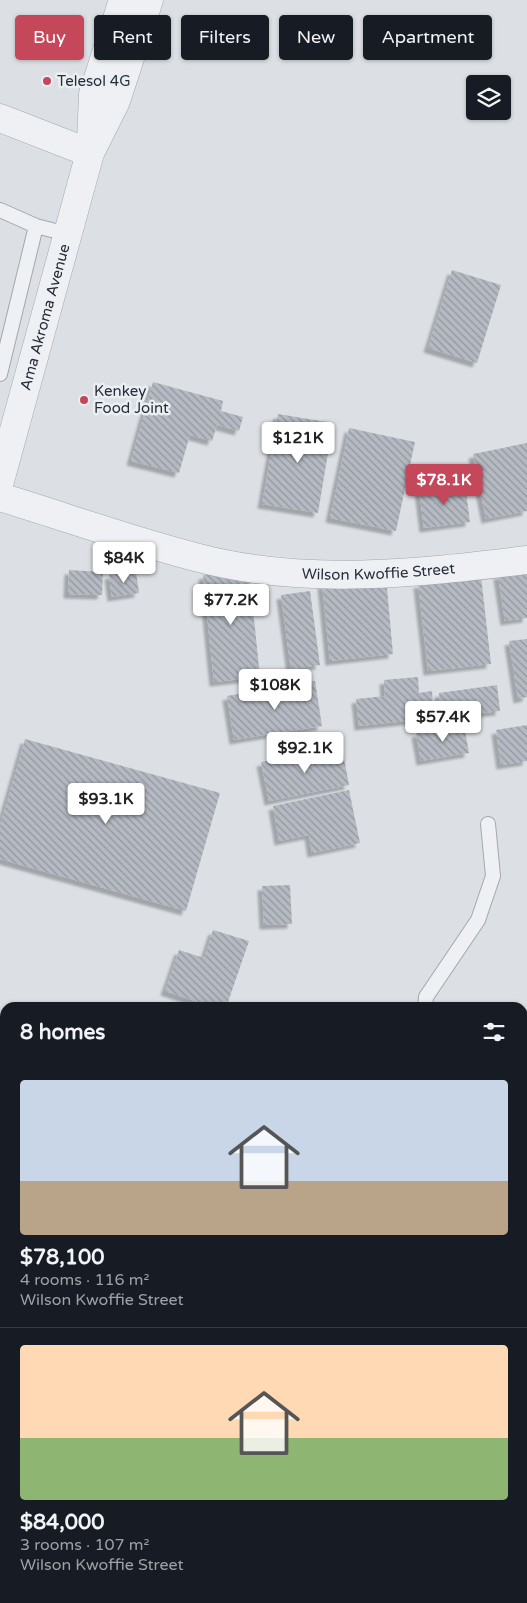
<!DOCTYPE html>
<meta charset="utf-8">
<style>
body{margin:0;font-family:"Varela Round",sans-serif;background:#242831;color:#f1f3f6;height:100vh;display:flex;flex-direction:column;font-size:19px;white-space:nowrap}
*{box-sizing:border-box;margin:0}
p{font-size:16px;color:#9ea1a6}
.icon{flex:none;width:28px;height:28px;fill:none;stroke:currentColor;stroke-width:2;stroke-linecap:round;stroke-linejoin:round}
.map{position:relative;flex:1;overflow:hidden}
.side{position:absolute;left:0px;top:1002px;width:528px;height:601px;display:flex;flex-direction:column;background:#171b24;border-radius:15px 15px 0 0;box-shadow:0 1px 4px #0004}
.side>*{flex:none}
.guide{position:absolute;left:15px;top:15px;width:498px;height:45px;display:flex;gap:10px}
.tools{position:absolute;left:466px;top:75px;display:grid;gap:10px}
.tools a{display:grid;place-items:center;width:45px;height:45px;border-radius:5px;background:#171b24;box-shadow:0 1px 4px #0004;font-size:25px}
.price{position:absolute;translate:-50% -42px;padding:0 11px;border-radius:5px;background:#fff;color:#222;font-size:16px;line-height:32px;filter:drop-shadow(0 1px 2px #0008)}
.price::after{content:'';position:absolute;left:50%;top:30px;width:15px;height:11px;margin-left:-8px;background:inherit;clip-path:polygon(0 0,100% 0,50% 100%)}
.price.current{background:#c5475a;color:#fff}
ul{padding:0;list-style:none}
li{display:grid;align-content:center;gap:10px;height:265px;padding:0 20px}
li+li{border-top:1px solid #363941}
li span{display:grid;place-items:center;height:155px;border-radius:5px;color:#555}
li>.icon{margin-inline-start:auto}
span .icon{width:90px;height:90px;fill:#fffc;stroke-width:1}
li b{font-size:21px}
h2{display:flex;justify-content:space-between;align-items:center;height:60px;padding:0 20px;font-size:21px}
.tag{padding:0 18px;border-radius:5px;background:#171b24;box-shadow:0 1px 4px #0004;font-size:18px;line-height:45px}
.tag.current{background:#c5475a;color:#fff}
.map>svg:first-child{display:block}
.building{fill:url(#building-back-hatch);filter:url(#shadow)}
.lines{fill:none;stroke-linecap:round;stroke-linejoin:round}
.service-casing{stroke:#a2a7af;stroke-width:16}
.minor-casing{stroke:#a2a7af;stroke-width:29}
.service{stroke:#eff0f4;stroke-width:14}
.minor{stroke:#eff0f4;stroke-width:28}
.poi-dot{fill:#c5475a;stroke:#ebeff3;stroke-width:2}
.labels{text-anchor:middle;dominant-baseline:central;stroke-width:5;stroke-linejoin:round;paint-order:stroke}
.poi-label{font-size:15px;fill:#272e3b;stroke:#ebeff3;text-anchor:start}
.street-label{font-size:15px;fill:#272e3b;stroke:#ebeff3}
</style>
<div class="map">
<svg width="527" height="1603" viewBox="0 0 527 1603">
<defs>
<pattern id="building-back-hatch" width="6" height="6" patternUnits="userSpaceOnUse" patternTransform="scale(1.25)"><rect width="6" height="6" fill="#b4b9c2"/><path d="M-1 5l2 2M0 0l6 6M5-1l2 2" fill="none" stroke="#92979f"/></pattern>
<filter id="shadow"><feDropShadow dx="-4.5" dy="4.5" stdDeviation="1" flood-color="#0004"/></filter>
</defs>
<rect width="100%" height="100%" fill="#dce0e5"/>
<!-- building -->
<path class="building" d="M 452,270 L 501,285 L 477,363 L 428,348 Z
M 153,382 L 223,401 L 221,411 L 243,417 L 239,431 L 217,425 L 212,441 L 190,435 L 179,473 L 131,461 Z
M 278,414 L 333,423 L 318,513 L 262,504 Z
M 349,428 L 415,442 L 396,531 L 330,518 Z
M 527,443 L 527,511 L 486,519 L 473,454 Z
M 465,483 L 470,522 L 424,528 L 419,489 Z
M 69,570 L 103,572 L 102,595 L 68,594 Z
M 249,570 L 260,677 L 214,682 L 203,575 Z
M 527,570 L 527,618 L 505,621 L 498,575 Z
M 136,571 L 139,593 L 112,597 L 109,575 Z
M 481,576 L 491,664 L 428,671 L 418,584 Z
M 386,577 L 393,654 L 330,661 L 322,584 Z
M 310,591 L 320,665 L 291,669 L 281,595 Z
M 527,639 L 527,697 L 518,699 L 509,641 Z
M 418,677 L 419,693 L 432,691 L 434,718 L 359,726 L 356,699 L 385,696 L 384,680 Z
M 315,681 L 322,726 L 234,740 L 227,696 Z
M 497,685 L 500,711 L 441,718 L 439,693 Z
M 464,725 L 469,753 L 421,761 L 416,733 Z
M 527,725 L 527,761 L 501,765 L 496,730 Z
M 25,739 L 220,793 L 186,911 L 0,859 L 0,826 Z
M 342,747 L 349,785 L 269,801 L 261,762 Z
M 349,790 L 360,843 L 312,853 L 309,835 L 279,841 L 273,806 Z
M 290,885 L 292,924 L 264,925 L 262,886 Z
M 213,930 L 249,941 L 226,1008 L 216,1008 L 165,991 L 179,950 L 204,958 Z
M 354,1599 L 441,1599 L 442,1603 L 355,1603 Z"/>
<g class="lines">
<defs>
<path id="service" d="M 0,210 L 36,226 L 67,234
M 0,374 L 36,226
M 425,1008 L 426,997 L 478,920 L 493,876 L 488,824"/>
<g id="minor">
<path d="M 0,118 L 90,153"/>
<path d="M 91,141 L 93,94 L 123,0"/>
<path id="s1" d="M 0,481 L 90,153 L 116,101 L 149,0"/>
<path id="s2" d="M 0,497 C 66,517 132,541 199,558 C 306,586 419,573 527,560"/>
<path d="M 522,1297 L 527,1296"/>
<path d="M 522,1562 L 527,1585"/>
</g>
</defs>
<!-- service casing -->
<use href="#service" class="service-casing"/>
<!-- minor casing -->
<use href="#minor" class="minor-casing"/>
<!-- service -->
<use href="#service" class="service"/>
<!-- minor -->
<use href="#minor" class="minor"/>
</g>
<!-- markers -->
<g class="poi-dot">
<circle cx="47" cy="81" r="5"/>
<circle cx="84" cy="400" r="5"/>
</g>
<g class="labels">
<!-- poi labels -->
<g class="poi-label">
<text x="57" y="81">Telesol 4G</text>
<text x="94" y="391">Kenkey<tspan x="94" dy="17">Food Joint</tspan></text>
</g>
<!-- street labels -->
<g class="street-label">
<text stroke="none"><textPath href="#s1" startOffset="170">Ama Akroma Avenue</textPath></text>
<text stroke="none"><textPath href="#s2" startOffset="389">Wilson Kwoffie Street</textPath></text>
</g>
</g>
</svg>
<div class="tools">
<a><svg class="icon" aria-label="layers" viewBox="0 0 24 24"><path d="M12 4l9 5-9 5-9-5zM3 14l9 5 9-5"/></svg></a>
</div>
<b class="price" style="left:298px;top:464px">$121K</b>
<b class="price current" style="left:444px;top:506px">$78.1K</b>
<b class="price" style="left:124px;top:584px">$84K</b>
<b class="price" style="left:231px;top:626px">$77.2K</b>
<b class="price" style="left:275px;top:711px">$108K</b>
<b class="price" style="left:443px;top:743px">$57.4K</b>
<b class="price" style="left:305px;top:774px">$92.1K</b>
<b class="price" style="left:106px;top:825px">$93.1K</b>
<div class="guide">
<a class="tag current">Buy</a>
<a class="tag">Rent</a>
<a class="tag">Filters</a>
<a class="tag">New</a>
<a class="tag">Apartment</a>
</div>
<section class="side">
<h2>8 homes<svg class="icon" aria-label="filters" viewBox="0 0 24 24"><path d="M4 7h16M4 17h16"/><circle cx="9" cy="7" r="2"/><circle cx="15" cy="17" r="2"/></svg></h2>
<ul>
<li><span style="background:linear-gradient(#c9d6e8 65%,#b9a48a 0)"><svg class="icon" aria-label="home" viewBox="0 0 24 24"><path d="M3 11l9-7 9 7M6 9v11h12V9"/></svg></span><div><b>$78,100</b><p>4 rooms · 116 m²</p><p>Wilson Kwoffie Street</p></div></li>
<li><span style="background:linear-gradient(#ffd9b3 60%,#8fb573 0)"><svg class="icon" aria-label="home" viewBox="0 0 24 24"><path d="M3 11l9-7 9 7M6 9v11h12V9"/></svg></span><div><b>$84,000</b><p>3 rooms · 107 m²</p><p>Wilson Kwoffie Street</p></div></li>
</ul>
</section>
</div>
